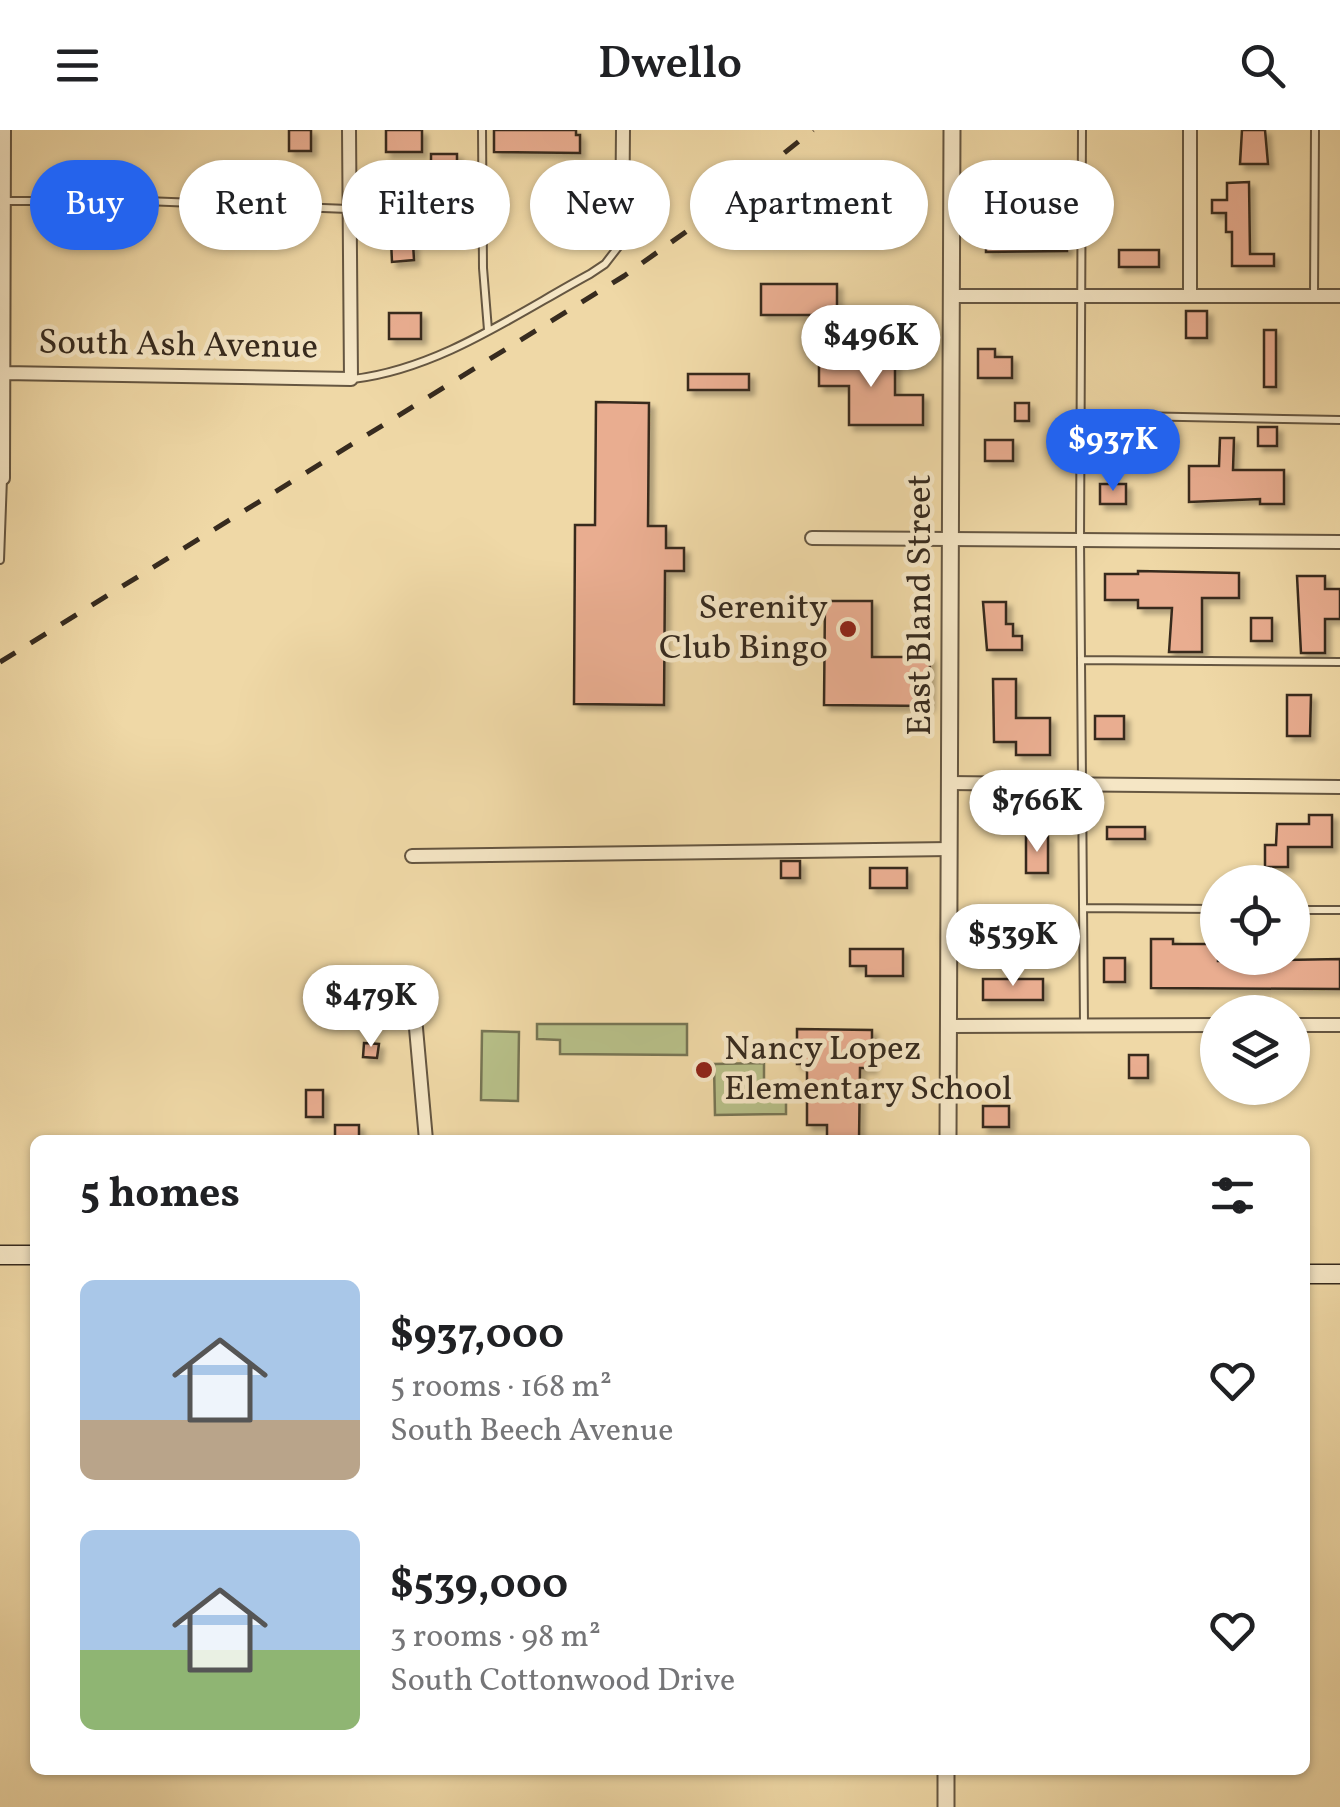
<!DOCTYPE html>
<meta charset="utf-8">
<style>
body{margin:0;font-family:Vollkorn,serif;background:#f2f2f2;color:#202124;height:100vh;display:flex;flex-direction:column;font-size:38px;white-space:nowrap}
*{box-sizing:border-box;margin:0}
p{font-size:32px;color:#757577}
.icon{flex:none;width:55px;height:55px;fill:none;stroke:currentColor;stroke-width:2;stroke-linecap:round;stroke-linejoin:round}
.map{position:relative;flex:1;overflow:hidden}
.panel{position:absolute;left:30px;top:1005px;width:1280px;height:640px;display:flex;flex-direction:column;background:#fff;border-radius:15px;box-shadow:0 2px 8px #0004}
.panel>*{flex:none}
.top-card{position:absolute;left:30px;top:30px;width:1280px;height:90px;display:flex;gap:20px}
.fabs{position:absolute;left:1200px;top:735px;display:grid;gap:20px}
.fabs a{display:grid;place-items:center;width:110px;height:110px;border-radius:50%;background:#fff;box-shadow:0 2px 8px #0004;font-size:50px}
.price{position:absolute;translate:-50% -85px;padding:0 22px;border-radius:35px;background:#fff;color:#222;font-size:32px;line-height:65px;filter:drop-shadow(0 2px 5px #0008)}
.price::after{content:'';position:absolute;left:50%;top:60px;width:30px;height:22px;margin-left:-15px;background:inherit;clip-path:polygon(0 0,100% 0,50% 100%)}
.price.current{background:#2563eb;color:#fff}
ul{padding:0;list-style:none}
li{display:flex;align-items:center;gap:30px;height:250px;padding:0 50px}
li span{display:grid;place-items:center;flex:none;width:280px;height:200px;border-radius:15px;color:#555}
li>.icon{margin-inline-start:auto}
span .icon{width:120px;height:120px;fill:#fffc;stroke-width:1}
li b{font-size:42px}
h2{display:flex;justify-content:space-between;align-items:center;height:120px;padding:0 50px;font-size:42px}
.tag{padding:0 35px;border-radius:45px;background:#fff;box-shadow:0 2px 8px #0004;font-size:35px;line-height:90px}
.tag.current{background:#2563eb;color:#fff}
header{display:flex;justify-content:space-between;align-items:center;height:130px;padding:0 50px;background:#fff;font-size:45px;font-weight:600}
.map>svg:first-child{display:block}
.green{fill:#b7bf88;stroke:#777554;stroke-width:2.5}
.building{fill:#e9ad90;stroke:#372b1f;stroke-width:2.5;filter:url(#shadow)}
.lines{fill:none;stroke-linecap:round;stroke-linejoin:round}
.service-casing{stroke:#655641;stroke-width:10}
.minor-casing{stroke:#655641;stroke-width:16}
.tertiary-casing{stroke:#655641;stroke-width:19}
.secondary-casing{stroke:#372b1f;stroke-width:21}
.service{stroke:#f5e6c5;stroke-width:6}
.minor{stroke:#f5e6c5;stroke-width:12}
.tertiary{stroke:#f5e6c5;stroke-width:15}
.secondary{stroke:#f5e6c5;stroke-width:18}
.rail{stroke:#372b1f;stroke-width:5;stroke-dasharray:18 18;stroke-linecap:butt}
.poi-dot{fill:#8f2418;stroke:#f5e6c5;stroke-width:4}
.labels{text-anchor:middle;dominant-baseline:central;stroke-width:9;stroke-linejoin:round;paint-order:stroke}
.street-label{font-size:35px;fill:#372b1f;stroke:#f5e6c5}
.poi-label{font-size:35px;fill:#372b1f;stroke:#f5e6c5;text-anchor:end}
</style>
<header><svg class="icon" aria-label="menu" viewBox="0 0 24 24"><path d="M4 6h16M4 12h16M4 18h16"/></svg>Dwello<svg class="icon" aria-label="search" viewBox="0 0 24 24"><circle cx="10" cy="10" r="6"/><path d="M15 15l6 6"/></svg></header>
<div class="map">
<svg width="1340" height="1677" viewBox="0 0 1340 1677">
<defs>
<filter id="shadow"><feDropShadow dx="5" dy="5" stdDeviation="2.5" flood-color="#0004"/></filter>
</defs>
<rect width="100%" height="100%" fill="#efd8a6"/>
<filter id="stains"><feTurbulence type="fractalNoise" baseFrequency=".002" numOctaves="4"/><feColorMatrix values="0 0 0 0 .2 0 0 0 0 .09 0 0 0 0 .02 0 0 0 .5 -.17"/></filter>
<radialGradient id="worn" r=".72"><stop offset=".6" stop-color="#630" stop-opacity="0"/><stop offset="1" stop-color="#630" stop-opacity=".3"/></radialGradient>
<!-- green -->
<path class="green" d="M 537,894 L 687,894 L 687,925 L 560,924 L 560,910 L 537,909 Z
M 482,901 L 519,902 L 518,971 L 481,970 Z
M 764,933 L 764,952 L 786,952 L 786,984 L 715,985 L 714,934 Z"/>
<!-- building -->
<path class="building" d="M 289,0 L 311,0 L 311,21 L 289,21 Z
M 386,0 L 422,0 L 422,22 L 386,22 Z
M 494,0 L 576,0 L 576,5 L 580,5 L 580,23 L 494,22 Z
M 1242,0 L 1265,0 L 1268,34 L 1240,34 Z
M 431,24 L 457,24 L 457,55 L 431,55 Z
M 986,46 L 1067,46 L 1067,121 L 986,122 Z
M 1249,52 L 1250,124 L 1274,124 L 1274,136 L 1232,136 L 1232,102 L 1226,102 L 1226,83 L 1212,83 L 1212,70 L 1227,70 L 1227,53 Z
M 389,68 L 406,68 L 406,114 L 413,113 L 414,130 L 392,132 Z
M 1119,120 L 1159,120 L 1159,137 L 1119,137 Z
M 761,154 L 837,154 L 837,185 L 761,185 Z
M 1186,181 L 1207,181 L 1207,208 L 1186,208 Z
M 389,183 L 421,183 L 421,209 L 389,209 Z
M 1264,200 L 1276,200 L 1276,257 L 1264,257 Z
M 978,219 L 995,219 L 995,227 L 1012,227 L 1012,248 L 978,248 Z
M 819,225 L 895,225 L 895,265 L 923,265 L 923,295 L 849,295 L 849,256 L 819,256 Z
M 688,244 L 749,244 L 749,260 L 688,260 Z
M 596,272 L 649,273 L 648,396 L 666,396 L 666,418 L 684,418 L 684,441 L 665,441 L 664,575 L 574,574 L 575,395 L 595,395 Z
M 1015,273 L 1029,273 L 1029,291 L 1015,291 Z
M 1091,295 L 1113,295 L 1113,314 L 1091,313 Z
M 1258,297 L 1277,297 L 1277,316 L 1258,316 Z
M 1220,308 L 1234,308 L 1233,340 L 1284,340 L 1284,374 L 1260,374 L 1260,369 L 1189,372 L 1189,336 L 1219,336 Z
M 985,310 L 1013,310 L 1013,331 L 985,331 Z
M 1100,354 L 1126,354 L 1126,374 L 1100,374 Z
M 1138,441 L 1239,443 L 1239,468 L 1202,468 L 1202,522 L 1169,522 L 1172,478 L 1138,478 L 1138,470 L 1105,470 L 1105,444 L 1138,444 Z
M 1297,446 L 1325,446 L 1325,459 L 1340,459 L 1340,489 L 1325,489 L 1325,523 L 1301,523 Z
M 825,471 L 872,471 L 872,527 L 930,527 L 929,576 L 824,575 Z
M 983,472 L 1006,472 L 1006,494 L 1013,494 L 1013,506 L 1022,506 L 1022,520 L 987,520 Z
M 1251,488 L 1272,488 L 1272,511 L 1251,511 Z
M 993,549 L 1016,549 L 1016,588 L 1050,588 L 1050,625 L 1016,625 L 1016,612 L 994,612 Z
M 1287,565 L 1311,565 L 1310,606 L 1287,606 Z
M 1095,586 L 1124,586 L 1124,609 L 1095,609 Z
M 994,677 L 1033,677 L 1033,693 L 994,693 Z
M 1309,685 L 1332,685 L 1332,717 L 1288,717 L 1288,737 L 1265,737 L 1265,715 L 1276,715 L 1277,694 L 1309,694 Z
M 1107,697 L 1145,697 L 1145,709 L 1107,709 Z
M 1026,707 L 1048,707 L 1048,743 L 1026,743 Z
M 781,731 L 800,731 L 800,748 L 781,748 Z
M 870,738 L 907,738 L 907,758 L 870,758 Z
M 1151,809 L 1173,809 L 1173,814 L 1218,814 L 1218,831 L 1340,829 L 1340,859 L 1151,858 Z
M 850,819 L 903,819 L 903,846 L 866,846 L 866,836 L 850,836 Z
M 1104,828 L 1125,828 L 1125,852 L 1104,852 Z
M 983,849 L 1043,849 L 1043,870 L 983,870 Z
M 797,899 L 872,900 L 872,938 L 860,938 L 859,1010 L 827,1010 L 827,995 L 807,995 L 807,934 L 797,934 Z
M 364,913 L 379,914 L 377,928 L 363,927 Z
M 1129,925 L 1148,925 L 1148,948 L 1129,948 Z
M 306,960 L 323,960 L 323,987 L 306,987 Z
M 983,976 L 1009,976 L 1009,997 L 983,997 Z
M 335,995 L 359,995 L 359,1010 L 335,1010 Z"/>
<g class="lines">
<defs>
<path id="service" d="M 482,0 L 483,138 L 488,200
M 1082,0 L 1080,410 L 1084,894
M 6,71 L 145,71 L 348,79
M 1314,165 L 1315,0
M 353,249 C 439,239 516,184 590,144 L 605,134 L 622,112
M 1081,285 L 1340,290
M 0,430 L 3,348
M 1081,530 L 1340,532
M 1083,778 L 1218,779
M 1292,780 L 1340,780"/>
<path id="minor" d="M 622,111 L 623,0
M 953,166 L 1340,166
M 1190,166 L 1190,0
M 4,243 L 351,249 L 349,0
M 0,349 L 3,348 L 4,0
M 812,408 L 1340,412
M 949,653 L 1340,657
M 412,726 L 950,719
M 415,887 L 426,1010
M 1292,895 L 1340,895
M 949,896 L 1218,895"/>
<path id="tertiary" d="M 948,1010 L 952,0
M 946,1640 L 946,1677"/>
<path id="secondary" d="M 0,1125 L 35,1125
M 1305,1144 L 1340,1144"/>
</defs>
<!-- service casing -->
<use href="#service" class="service-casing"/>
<!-- minor casing -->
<use href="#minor" class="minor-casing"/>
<!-- tertiary casing -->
<use href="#tertiary" class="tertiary-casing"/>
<!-- secondary casing -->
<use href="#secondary" class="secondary-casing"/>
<!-- service -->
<use href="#service" class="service"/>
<!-- minor -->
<use href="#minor" class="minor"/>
<!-- tertiary -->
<use href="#tertiary" class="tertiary"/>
<!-- secondary -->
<use href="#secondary" class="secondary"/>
<!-- rail -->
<path class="rail" d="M 0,532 L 624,146 L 687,101 L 813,0"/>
</g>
<!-- markers -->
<g class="poi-dot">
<circle cx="848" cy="499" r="10"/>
<circle cx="704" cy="940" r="10"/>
</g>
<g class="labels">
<!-- street labels -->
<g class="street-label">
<text transform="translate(178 216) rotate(1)">South Ash Avenue</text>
<text transform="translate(921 475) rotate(-90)">East Bland Street</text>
</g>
<!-- poi labels -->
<g class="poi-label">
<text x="828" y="479">Serenity<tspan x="828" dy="40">Club Bingo</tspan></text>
<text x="724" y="920" text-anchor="start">Nancy Lopez<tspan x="724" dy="40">Elementary School</tspan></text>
</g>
</g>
<rect width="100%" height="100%" filter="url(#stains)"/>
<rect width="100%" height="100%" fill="url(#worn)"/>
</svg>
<div class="fabs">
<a><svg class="icon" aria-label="locate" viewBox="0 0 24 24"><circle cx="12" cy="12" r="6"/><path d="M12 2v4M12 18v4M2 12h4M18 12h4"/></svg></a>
<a><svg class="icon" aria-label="layers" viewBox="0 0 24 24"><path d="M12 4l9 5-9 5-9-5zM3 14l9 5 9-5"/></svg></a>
</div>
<b class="price" style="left:871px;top:260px">$496K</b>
<b class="price current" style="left:1113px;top:364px">$937K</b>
<b class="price" style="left:1037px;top:725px">$766K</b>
<b class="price" style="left:1013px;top:859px">$539K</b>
<b class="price" style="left:371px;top:920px">$479K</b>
<div class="top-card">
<a class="tag current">Buy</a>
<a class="tag">Rent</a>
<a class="tag">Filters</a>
<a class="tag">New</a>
<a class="tag">Apartment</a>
<a class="tag">House</a>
</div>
<section class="panel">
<h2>5 homes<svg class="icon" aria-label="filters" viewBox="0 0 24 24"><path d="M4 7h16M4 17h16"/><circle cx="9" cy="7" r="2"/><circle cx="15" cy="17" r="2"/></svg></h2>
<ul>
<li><span style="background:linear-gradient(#a9c7e8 70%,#b9a48a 0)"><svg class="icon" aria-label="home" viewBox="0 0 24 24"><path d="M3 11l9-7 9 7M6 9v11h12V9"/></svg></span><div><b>$937,000</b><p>5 rooms · 168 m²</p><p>South Beech Avenue</p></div><svg class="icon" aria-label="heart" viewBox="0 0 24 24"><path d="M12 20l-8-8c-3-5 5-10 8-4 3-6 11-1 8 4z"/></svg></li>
<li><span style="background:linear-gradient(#a9c7e8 60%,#8fb573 0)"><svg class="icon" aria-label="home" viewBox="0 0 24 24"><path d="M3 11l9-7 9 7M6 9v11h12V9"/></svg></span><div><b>$539,000</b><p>3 rooms · 98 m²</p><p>South Cottonwood Drive</p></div><svg class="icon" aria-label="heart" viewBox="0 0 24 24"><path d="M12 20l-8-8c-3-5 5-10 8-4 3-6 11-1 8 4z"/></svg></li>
</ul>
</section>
</div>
